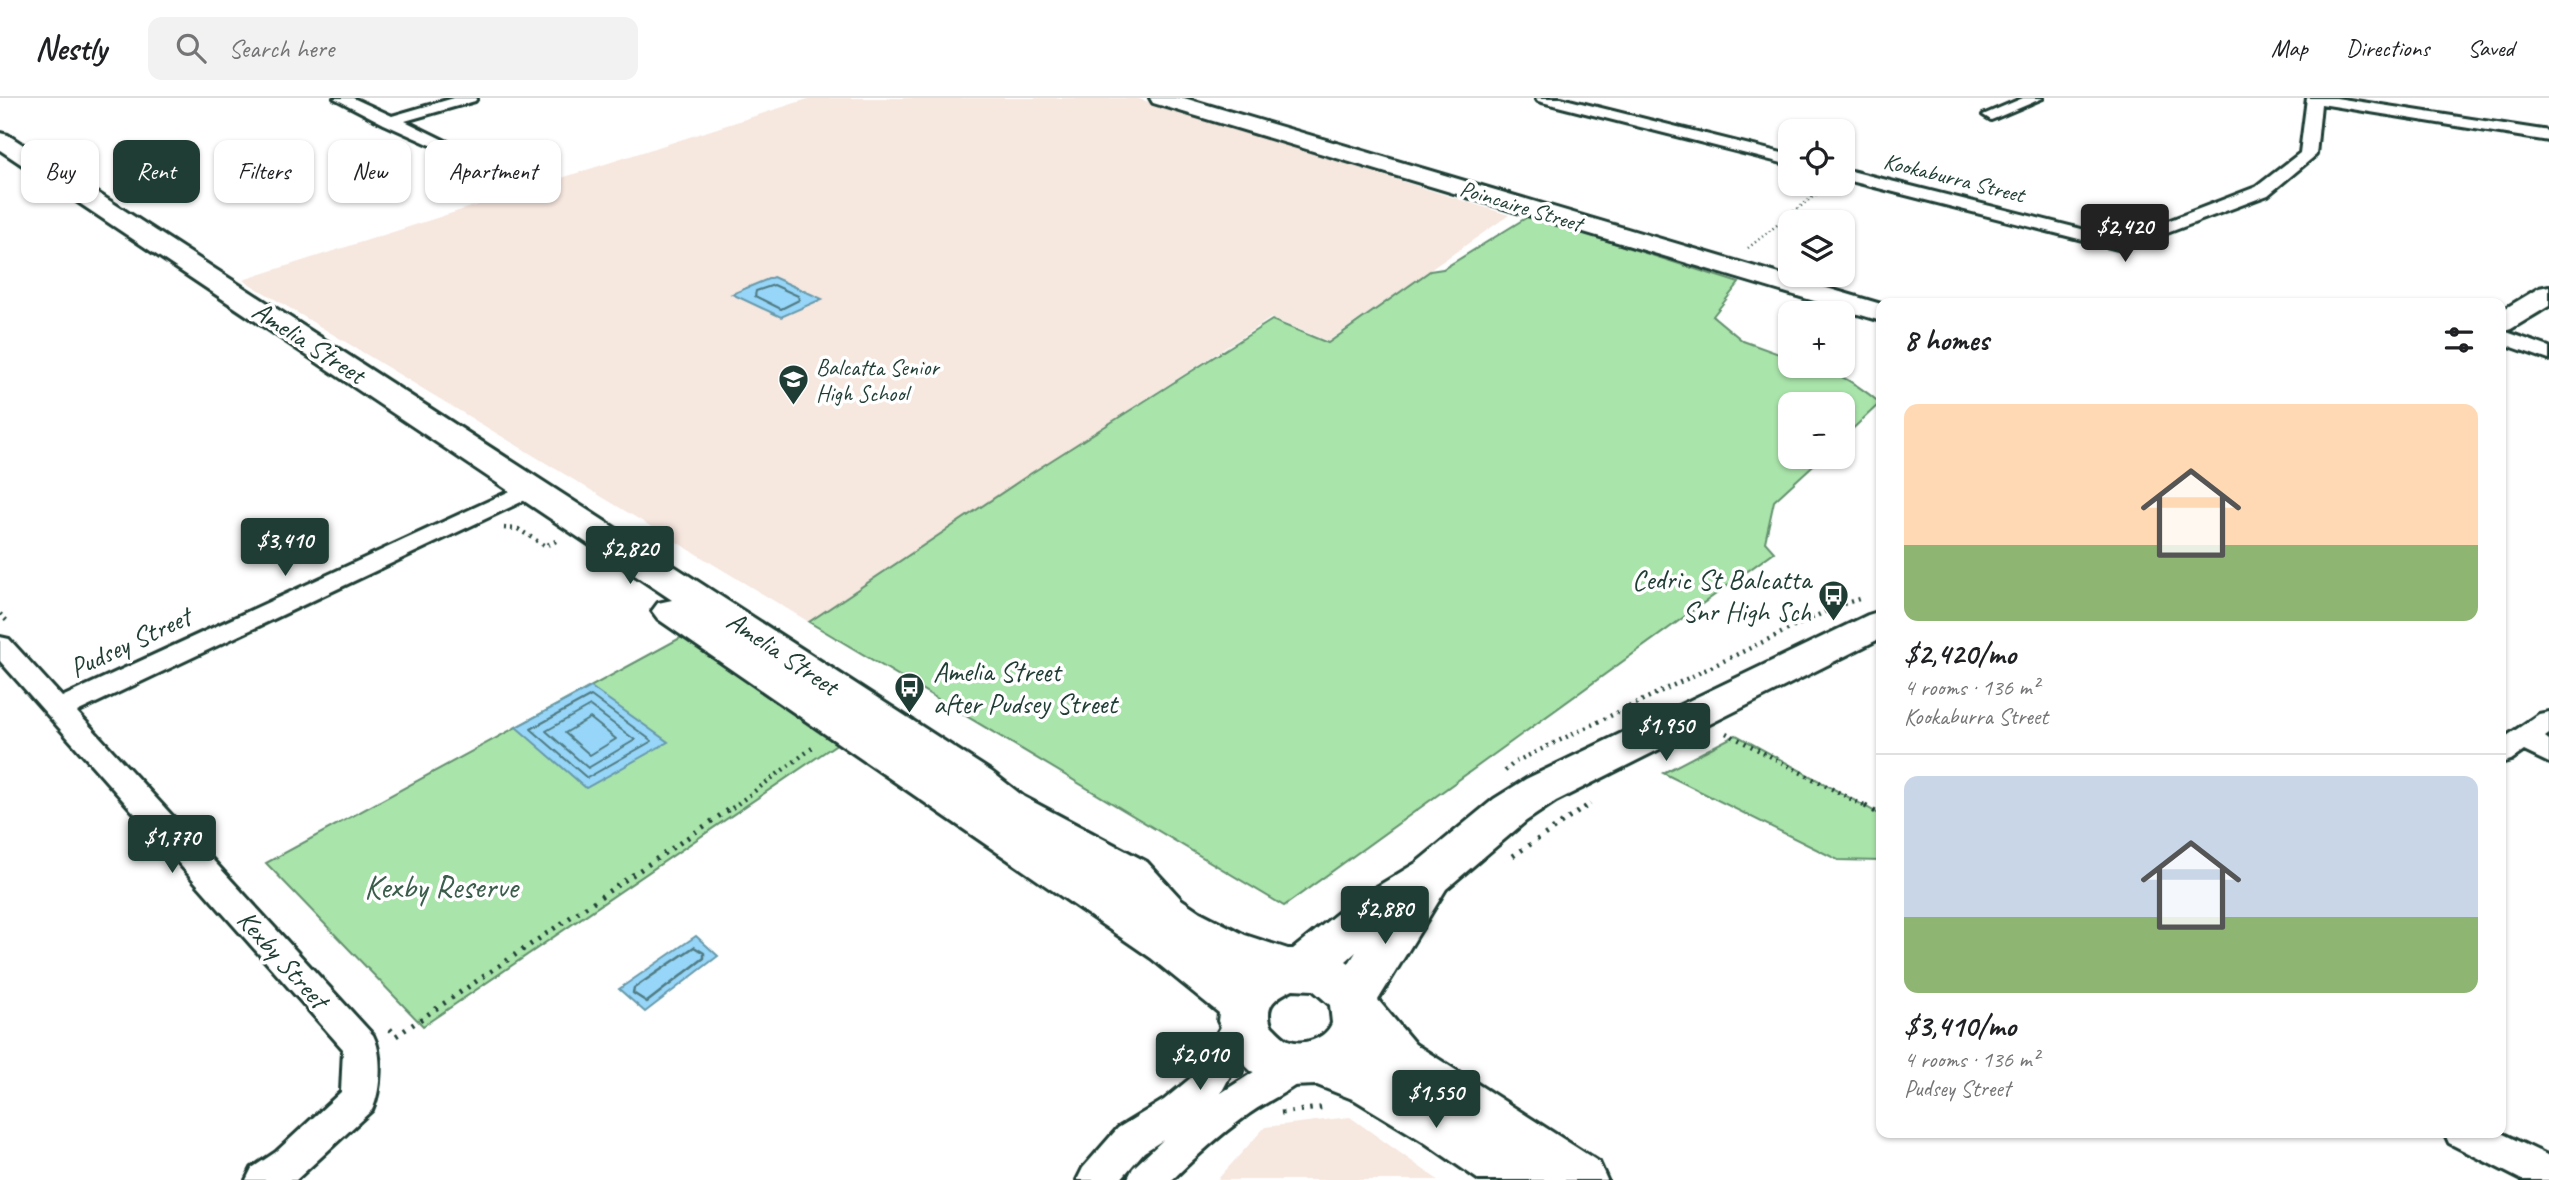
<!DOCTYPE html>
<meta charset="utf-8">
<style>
body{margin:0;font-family:Caveat,sans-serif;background:#f2f2f2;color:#202124;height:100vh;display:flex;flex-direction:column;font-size:26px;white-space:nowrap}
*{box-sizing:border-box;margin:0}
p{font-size:23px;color:#757577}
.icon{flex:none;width:38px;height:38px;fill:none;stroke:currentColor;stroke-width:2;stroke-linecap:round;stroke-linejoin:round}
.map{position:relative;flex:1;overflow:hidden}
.panel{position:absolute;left:1876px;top:200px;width:630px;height:840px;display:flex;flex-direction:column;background:#fff;border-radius:14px;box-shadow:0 2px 5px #0004}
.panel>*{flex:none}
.hud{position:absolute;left:21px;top:42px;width:665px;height:63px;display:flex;gap:14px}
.tools{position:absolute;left:1778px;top:21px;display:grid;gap:14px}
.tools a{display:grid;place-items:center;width:77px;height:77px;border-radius:14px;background:#fff;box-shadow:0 2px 5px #0004;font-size:35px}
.price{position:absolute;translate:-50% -60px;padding:0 16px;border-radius:7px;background:#1f3d34;color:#fff;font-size:23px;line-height:46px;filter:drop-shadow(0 2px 4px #0008)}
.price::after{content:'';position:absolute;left:50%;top:42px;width:21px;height:16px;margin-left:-10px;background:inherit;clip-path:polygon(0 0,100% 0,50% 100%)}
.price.active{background:#222;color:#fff}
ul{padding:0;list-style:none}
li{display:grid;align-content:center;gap:14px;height:371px;padding:0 28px}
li+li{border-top:2px solid #e0e0e0}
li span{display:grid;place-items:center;height:217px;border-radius:14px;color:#555}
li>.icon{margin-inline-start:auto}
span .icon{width:126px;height:126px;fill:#fffc;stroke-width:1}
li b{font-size:30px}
h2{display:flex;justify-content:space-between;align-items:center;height:84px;padding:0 28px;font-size:30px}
.tag{padding:0 24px;border-radius:14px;background:#fff;box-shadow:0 2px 5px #0004;font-size:24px;line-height:63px}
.tag.active{background:#1f3d34;color:#fff}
header{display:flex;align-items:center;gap:42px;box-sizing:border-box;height:98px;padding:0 35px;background:#fff;border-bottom:2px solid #e0e0e0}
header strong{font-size:33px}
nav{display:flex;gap:38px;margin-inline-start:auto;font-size:24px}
.search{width:490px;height:63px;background:#f2f2f2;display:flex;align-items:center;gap:18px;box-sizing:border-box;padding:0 24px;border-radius:14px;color:#757577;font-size:26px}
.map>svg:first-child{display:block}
.built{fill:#f6e7df}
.green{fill:#a9e4aa;stroke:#64906f;stroke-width:2}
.water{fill:#97d6f8;stroke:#6799aa;stroke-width:2}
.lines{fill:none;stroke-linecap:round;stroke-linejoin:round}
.shore-far1{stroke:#4f7a82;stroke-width:2}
.shore{stroke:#4f7a82;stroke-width:2.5}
.street-casing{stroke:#1f3d34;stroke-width:6}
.secondary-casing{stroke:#1f3d34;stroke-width:6}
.path-far2{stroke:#1f3d34;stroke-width:2.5;stroke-dasharray:1 3.5;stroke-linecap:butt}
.path-far1{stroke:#1f3d34;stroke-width:4.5;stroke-dasharray:2 5;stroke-linecap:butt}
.path{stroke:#1f3d34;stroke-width:5;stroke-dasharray:2.5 7;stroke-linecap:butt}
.street{fill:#fff;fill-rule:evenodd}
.secondary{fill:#fff;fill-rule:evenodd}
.labels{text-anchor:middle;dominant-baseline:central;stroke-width:7;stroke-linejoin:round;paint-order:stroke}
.far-street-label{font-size:23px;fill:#1f3d34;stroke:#fff}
.far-poi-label{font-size:23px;fill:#1f3d34;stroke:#fff;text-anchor:start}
.street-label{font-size:28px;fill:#1f3d34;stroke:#fff}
.poi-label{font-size:28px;fill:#1f3d34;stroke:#fff;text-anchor:end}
.near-park-label{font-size:33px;fill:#3b5e4c;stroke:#fff}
</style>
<header>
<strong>Nestly</strong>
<div class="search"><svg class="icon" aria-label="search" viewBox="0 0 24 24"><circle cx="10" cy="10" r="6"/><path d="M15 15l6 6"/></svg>Search here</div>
<nav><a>Map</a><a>Directions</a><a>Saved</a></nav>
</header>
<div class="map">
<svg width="2549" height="1082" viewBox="0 0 2549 1082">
<rect width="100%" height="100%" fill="#fff"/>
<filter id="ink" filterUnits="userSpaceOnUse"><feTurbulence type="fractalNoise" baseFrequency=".0143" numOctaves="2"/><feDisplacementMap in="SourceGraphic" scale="14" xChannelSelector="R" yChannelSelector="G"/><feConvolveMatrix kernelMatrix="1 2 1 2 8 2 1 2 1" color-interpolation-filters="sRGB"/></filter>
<g filter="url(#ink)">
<!-- built -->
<path class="built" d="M 811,0 L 1136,0 L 1509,117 L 1328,243 L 1271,220 L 1030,376 L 809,524 L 243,182 Z
M 1350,1019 L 1438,1082 L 1217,1082 L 1265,1029 Z"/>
<!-- green -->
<path class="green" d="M 1529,118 L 1739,185 L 1713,218 L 1743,243 L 1790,260 L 1790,268 C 1829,268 1851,281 1880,305 L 1843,340 L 1843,306 L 1790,306 L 1790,359 L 1822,359 L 1774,403 L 1765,444 L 1774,454 L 1284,808 L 809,524 L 1030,376 L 1272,222 L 1328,245 L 1430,173 L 1443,171 Z
M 682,539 L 838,645 L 423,928 L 266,765 Z
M 1736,637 L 1881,717 L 1881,763 L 1838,762 L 1663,675 Z"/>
<!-- water -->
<path class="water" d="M 773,179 L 822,201 L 781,219 L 732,196 Z
M 591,589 L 668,644 L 586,690 L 516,629 Z
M 696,838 L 718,858 L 645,914 L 619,891 Z"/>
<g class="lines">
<!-- shore-far1 -->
<path class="shore-far1" d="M 774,187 L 798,198 L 799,202 L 781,211 L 755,198 L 756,193 Z
M 591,598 L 652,643 L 587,680 L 531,631 Z
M 590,608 L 635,642 L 588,670 L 546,633 Z
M 590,620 L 616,641 L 590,657 L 565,635 Z"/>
<!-- shore -->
<path class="shore" d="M 694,849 L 704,855 L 704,860 L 647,904 L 633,895 L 634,890 Z"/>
<defs>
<path id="street" d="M 334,0 L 353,0 L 392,18 L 454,0 L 477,0 L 475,3 L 405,23 L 476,58 L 468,63 L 462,61 L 384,26 Z
M 1536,0 L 1561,0 L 1790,57 L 1790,67 L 1538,3 Z
M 2023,0 L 2043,0 L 1996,20 L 1991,22 L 1983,17 Z
M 2307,0 L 2336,0 L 2549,33 L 2549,43 L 2321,6 L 2316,57 L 2268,97 L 2122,152 L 1843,81 L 1843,71 L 2121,141 L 2256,89 L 2300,55 Z
M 2501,232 L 2549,249 L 2549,262 L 2501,245 Z
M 532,383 L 540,385 L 544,390 L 540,395 L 77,614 L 373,937 C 383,956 381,993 372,1012 L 296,1082 L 246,1082 L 252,1070 L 276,1054 L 341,994 L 343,951 L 0,563 L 0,539 L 9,541 L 62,599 Z
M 2549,614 L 2549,636 L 2545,639 L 2549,642 L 2549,665 L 2524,653 L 2511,662 L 2501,665 L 2501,642 L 2539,616 Z
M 1242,909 L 1254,913 L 1259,923 L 1221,995 L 1263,968 L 1298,952 L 1311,956 L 1316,967 C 1306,987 1265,1003 1246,1018 C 1220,1037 1195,1059 1172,1082 L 1127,1082 L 1133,1070 L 1163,1042 L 1144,1054 L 1120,1082 L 1077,1082 L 1083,1070 L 1118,1030 L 1164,1002 L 1192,979 L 1230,913 Z
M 2444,1034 L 2499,1034 L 2549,1058 L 2549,1082 L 2522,1082 L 2449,1045 Z"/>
<path id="secondary" d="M 1150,0 L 1184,0 L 1881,206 L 1881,223 L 1153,5 Z
M 0,35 L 8,37 L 992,674 L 1024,699 L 1147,764 L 1181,801 L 1200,814 L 1245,837 L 1288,851 L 1293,851 L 1350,805 L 1416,765 L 1494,701 L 1526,681 L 1868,517 L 1881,513 L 1881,540 L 1556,703 L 1526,723 L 1446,791 L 1378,902 L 1415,946 L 1599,1064 L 1607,1082 L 1479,1082 L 1424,1044 L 1355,1002 L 1317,987 L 1291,988 L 1251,973 L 1234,957 L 1218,923 L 1219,915 L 1151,860 L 658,521 L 652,513 L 658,505 L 672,502 L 0,52 ZM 1356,854 L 1349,865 L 1346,863 ZM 1293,891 L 1313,892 L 1330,907 L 1332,925 C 1327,940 1303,949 1288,942 C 1282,939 1276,932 1271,927 C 1264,907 1276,899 1293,891 Z
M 2549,188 L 2549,208 L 2511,231 L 2501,234 L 2501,213 L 2539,190 Z"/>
</defs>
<!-- street casing -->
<use href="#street" class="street-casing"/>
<!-- secondary casing -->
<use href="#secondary" class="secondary-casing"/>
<!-- path-far2 -->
<path class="path-far2" d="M 1748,150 L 1829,86"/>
<!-- path-far1 -->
<path class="path-far1" d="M 504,430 L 518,431 L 545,448 L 556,443
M 0,516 L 9,525
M 1726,635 L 1868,710
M 1505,673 L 1515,664 L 1837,508 L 1859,501
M 732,710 L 815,648
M 1584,710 L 1590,706"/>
<!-- path -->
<path class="path" d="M 1865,708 L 1881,717
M 1513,758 L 1587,708
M 390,931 L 396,938 L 734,708
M 1281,1015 L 1327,1009"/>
<!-- street -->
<use href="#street" class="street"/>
<!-- secondary -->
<use href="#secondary" class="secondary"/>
</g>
</g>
<!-- icons -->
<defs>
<symbol id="school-pin" viewBox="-11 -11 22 30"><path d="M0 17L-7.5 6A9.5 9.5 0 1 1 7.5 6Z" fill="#1f3d34" stroke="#fff"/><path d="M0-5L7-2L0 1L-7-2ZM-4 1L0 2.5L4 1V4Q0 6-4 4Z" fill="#fff"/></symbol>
<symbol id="bus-pin" viewBox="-11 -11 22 30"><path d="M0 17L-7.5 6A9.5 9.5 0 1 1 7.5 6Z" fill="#1f3d34" stroke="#fff"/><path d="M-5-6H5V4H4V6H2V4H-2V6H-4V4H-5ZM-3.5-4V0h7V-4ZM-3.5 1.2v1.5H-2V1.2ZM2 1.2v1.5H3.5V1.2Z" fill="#fff"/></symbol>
</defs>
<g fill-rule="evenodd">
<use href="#school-pin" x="776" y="264" width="35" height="47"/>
<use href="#bus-pin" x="1816" y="480" width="35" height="47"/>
<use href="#bus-pin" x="892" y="572" width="35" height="47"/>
</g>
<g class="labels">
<!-- far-street labels -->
<g class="far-street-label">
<text transform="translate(1954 80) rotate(14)">Kookaburra Street</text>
<text transform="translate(1521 108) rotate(17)">Poincaire Street</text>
</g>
<!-- far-poi labels -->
<g class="far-poi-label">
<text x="816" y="269">Balcatta Senior<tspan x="816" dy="26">High School</tspan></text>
</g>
<!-- street labels -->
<g class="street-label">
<text transform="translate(309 244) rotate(33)">Amelia Street</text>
<text transform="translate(130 544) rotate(-25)">Pudsey Street</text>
<text transform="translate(783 555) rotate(34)">Amelia Street</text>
<text transform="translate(283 861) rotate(48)">Kexby Street</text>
</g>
<!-- poi labels -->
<g class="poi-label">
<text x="1811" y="481">Cedric St Balcatta<tspan x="1811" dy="32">Snr High Sch</tspan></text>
<text x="933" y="573" text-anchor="start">Amelia Street<tspan x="933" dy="32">after Pudsey Street</tspan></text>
</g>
<!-- near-park labels -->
<g class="near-park-label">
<text x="441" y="789">Kexby Reserve</text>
</g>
</g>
</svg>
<div class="tools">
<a><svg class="icon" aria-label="locate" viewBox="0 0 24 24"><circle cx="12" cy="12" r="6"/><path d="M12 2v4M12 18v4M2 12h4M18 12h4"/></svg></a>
<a><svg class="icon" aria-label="layers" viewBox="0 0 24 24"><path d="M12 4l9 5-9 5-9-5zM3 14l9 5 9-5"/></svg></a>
<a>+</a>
<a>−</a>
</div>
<b class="price active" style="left:2125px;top:166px">$2,420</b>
<b class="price" style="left:285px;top:480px">$3,410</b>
<b class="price" style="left:630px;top:488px">$2,820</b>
<b class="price" style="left:1666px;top:665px">$1,950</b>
<b class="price" style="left:172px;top:777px">$1,770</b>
<b class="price" style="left:1385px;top:848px">$2,880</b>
<b class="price" style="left:1200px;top:994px">$2,010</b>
<b class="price" style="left:1436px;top:1032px">$1,550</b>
<div class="hud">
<a class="tag">Buy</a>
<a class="tag active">Rent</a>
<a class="tag">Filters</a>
<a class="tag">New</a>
<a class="tag">Apartment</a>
</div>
<section class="panel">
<h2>8 homes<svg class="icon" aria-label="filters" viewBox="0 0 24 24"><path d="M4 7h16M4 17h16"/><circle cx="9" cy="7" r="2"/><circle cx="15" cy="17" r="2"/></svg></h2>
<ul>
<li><span style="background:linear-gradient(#ffd9b3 65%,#8fb573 0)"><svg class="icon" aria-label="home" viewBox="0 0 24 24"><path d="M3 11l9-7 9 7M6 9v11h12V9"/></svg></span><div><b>$2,420/mo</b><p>4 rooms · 136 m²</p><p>Kookaburra Street</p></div></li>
<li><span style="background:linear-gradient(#c9d6e8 65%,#8fb573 0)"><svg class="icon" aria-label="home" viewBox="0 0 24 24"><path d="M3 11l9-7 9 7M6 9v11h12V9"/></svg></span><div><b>$3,410/mo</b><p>4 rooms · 136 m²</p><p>Pudsey Street</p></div></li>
</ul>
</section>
</div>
